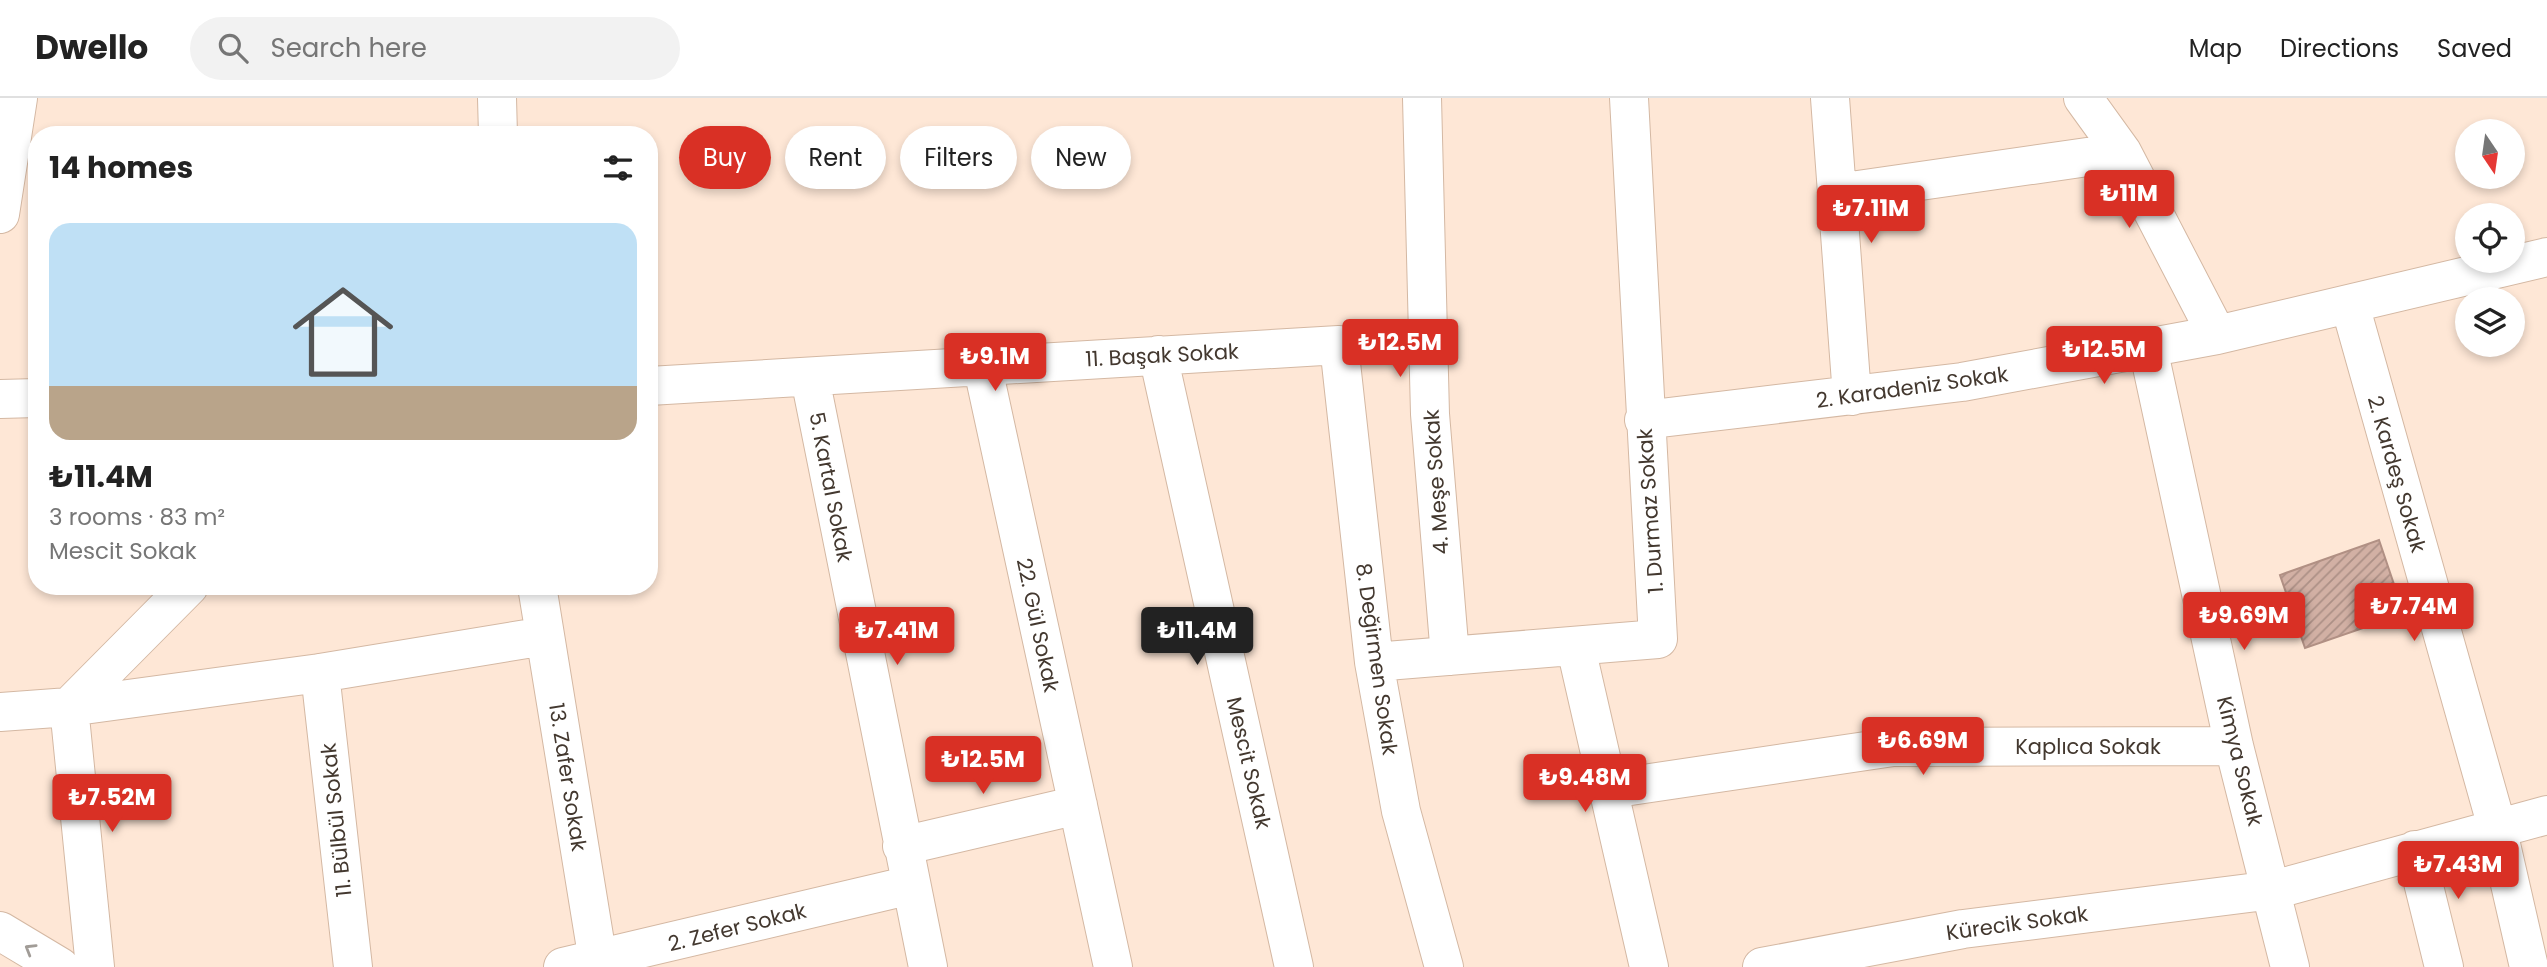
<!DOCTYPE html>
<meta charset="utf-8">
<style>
body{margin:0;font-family:Poppins,sans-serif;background:#f2f2f2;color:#222;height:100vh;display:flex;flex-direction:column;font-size:26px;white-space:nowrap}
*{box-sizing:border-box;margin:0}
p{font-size:23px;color:#767676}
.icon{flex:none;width:38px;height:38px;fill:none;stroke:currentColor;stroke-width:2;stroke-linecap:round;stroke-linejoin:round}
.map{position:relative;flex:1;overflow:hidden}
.side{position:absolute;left:28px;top:28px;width:630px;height:469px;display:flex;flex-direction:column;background:#fff;border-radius:28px;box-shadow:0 4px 10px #0003}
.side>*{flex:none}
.hud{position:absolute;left:679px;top:28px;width:665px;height:63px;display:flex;gap:14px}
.needle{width:46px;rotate:167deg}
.buttons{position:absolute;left:2455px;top:21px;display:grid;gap:14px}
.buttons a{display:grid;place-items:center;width:70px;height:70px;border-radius:50%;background:#fff;box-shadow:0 4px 10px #0003;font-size:35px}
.price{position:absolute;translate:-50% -60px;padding:0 16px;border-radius:7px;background:#d93025;color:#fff;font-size:23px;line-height:46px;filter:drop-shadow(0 2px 4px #0008)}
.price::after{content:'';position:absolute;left:50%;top:42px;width:21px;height:16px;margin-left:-10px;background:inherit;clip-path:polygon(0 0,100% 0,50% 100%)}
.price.active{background:#222;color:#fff}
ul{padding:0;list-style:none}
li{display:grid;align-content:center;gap:14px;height:371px;padding:0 21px}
li span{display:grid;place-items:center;height:217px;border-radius:21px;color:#555}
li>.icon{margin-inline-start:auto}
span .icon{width:126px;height:126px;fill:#fffc;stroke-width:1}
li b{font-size:30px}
h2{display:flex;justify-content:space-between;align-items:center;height:84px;padding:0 21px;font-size:30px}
.tag{padding:0 24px;border-radius:32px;background:#fff;box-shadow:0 4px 10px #0003;font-size:24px;line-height:63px}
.tag.active{background:#d93025;color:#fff}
header{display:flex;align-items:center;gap:42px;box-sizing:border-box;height:98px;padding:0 35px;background:#fff;border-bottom:2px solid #e0e0e0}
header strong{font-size:33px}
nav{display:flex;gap:38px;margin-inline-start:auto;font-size:24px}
.search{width:490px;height:63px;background:#f2f2f2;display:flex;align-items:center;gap:18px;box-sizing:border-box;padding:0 24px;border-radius:38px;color:#767676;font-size:26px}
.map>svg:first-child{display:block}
.building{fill:url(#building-hatch);stroke:#b19084;stroke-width:2}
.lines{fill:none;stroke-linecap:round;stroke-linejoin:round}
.minor-casing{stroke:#d4b8a3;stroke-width:40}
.minor{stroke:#fff;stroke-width:38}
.oneway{stroke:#a19c97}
.labels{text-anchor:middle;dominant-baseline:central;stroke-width:5;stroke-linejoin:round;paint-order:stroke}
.street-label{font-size:21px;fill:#43382f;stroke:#fff}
</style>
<header>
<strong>Dwello</strong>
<div class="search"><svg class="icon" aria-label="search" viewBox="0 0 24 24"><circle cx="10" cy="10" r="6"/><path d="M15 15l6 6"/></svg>Search here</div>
<nav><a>Map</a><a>Directions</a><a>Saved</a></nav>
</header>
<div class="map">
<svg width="2547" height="869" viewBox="0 0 2547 869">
<defs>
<pattern id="building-hatch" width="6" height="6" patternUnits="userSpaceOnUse" patternTransform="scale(1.75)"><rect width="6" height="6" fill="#d2b0a4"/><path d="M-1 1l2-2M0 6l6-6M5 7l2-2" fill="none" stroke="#ac9086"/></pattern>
</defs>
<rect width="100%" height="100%" fill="#fee7d6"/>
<!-- building -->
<path class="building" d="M 2379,442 L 2404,516 L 2305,550 L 2280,477 Z"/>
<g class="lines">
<defs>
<path id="minor" d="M 497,0 L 498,37
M 1422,0 L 1430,316 L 1450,558
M 1830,0 L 1852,298
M 2083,0 L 2122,54 L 2217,237
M 1837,95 L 2122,54
M 0,116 L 18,0
M 2350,207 L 2497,729 L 2529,869
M 2148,250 L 2234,648 L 2290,869
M 1158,257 L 1294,869
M 982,266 L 1113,869
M 810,280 L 928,869
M 649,288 L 1339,247 L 1374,564 L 1401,713 L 1444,869
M 0,301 L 37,300
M 1644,322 L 1962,284 L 2217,237 L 2547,159
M 537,488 L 599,869
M 1576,550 L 1649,869
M 1374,564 L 1658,541 L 1629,0
M 320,575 L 353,869
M 0,614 L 69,609 L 189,488
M 1610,691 L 1893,649 L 2234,648
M 902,748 L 1078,707
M 2415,752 L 2444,869
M 0,833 L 60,869
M 95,869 L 69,609 L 320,575 L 545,538
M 563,869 L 911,787
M 1762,869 L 1963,831 L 2273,792 L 2547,717"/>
</defs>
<!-- minor casing -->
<use href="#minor" class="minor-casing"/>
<!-- minor -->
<use href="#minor" class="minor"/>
</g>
<!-- one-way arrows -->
<defs><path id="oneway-chevron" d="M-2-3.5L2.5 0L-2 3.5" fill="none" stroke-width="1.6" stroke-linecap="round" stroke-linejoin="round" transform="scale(1.75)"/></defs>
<use class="oneway" href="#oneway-chevron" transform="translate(30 851) rotate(-149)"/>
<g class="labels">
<!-- street labels -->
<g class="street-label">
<text transform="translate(1162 257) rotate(-3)">11. Başak Sokak</text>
<text transform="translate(1912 289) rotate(-8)">2. Karadeniz Sokak</text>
<text transform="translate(2397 376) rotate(74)">2. Kardeş Sokak</text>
<text transform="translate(1436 384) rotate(-94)">4. Meşe Sokak</text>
<text transform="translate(831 389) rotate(79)">5. Kartal Sokak</text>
<text transform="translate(1650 413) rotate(-94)">1. Durmaz Sokak</text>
<text transform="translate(1038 527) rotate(78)">22. Gül Sokak</text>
<text transform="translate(1377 561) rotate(82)">8. Değirmen Sokak</text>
<text x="2088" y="648">Kaplıca Sokak</text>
<text transform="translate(2240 663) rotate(76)">Kimya Sokak</text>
<text transform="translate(1249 665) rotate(77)">Mescit Sokak</text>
<text transform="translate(568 679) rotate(81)">13. Zafer Sokak</text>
<text transform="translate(336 722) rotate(-96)">11. Bülbül Sokak</text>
<text transform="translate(2017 825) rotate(-8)">Kürecik Sokak</text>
<text transform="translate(737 829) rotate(-14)">2. Zefer Sokak</text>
</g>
</g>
</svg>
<div class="buttons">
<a><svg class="needle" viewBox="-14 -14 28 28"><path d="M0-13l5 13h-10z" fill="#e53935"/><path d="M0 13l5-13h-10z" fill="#767676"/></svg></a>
<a><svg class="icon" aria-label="locate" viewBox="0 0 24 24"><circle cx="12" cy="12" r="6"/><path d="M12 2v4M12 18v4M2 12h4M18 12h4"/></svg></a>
<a><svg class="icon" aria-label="layers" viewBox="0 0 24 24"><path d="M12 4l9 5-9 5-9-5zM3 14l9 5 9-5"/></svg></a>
</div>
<b class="price" style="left:2129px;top:132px">₺11M</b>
<b class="price" style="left:1871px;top:147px">₺7.11M</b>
<b class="price" style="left:1400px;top:281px">₺12.5M</b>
<b class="price" style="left:2104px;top:288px">₺12.5M</b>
<b class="price" style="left:995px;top:295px">₺9.1M</b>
<b class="price" style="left:2414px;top:545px">₺7.74M</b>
<b class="price" style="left:2244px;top:554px">₺9.69M</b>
<b class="price" style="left:897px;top:569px">₺7.41M</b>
<b class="price active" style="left:1197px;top:569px">₺11.4M</b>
<b class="price" style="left:1923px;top:679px">₺6.69M</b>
<b class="price" style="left:983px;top:698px">₺12.5M</b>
<b class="price" style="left:1585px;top:716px">₺9.48M</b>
<b class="price" style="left:112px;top:736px">₺7.52M</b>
<b class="price" style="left:2458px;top:803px">₺7.43M</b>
<div class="hud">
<a class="tag active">Buy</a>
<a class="tag">Rent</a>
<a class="tag">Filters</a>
<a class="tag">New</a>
</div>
<section class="side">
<h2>14 homes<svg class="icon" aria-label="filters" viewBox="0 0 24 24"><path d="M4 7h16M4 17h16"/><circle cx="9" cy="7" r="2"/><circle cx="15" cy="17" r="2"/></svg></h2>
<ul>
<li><span style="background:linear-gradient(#bfe0f5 75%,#b9a48a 0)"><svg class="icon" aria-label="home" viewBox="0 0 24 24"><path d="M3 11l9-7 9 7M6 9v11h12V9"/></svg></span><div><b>₺11.4M</b><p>3 rooms · 83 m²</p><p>Mescit Sokak</p></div></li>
</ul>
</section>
</div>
